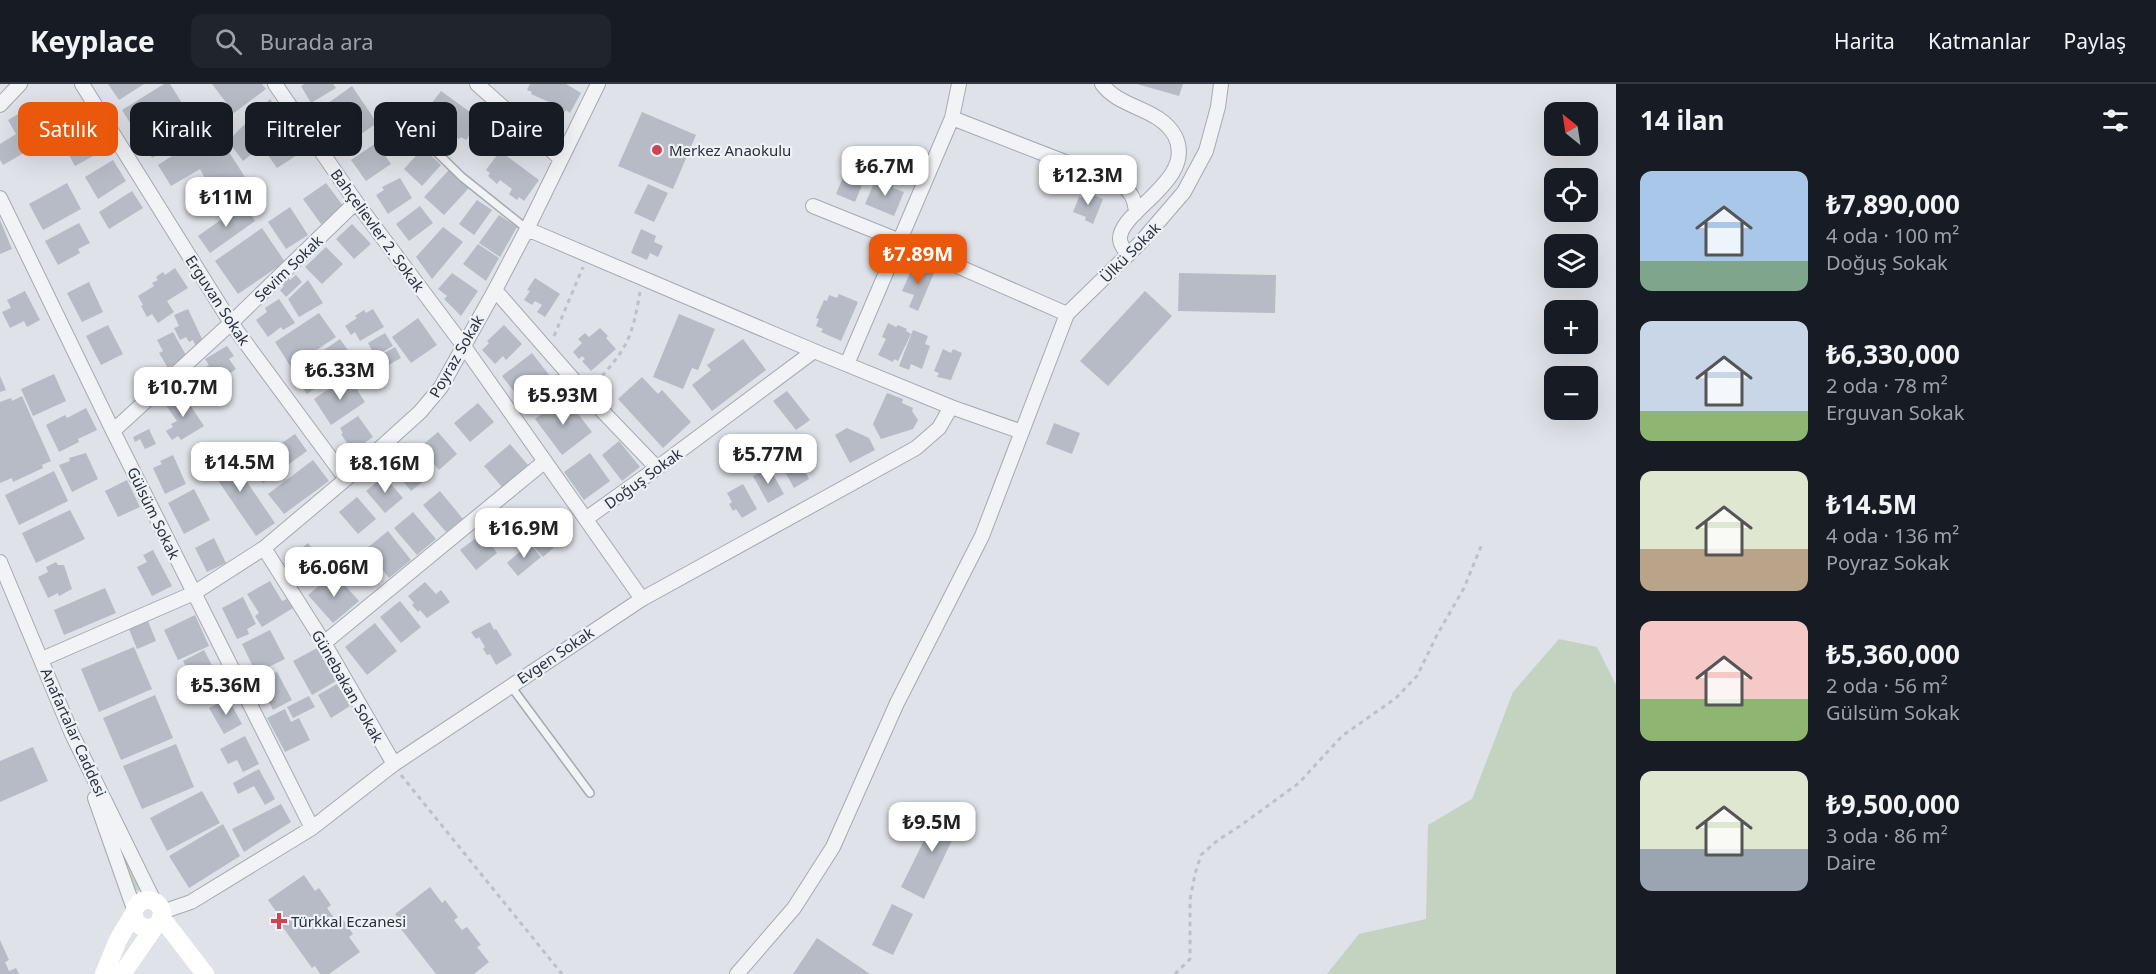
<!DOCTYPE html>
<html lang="tr">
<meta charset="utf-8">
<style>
body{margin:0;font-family:"Noto Sans",sans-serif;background:#20242c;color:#f1f3f6;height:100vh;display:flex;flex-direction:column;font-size:22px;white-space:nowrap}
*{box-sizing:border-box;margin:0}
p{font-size:20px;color:#9ea1a6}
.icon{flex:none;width:33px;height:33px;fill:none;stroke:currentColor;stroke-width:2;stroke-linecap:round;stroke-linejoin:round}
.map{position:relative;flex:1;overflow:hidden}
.sheet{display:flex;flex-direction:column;background:#171b24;width:540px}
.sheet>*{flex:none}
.banner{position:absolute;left:18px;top:18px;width:570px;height:54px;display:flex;gap:12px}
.needle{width:39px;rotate:330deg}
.controls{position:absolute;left:1544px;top:18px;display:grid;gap:12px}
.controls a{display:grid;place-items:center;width:54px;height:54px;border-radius:12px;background:#171b24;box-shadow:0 6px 24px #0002;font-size:30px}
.price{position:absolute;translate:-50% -51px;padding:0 14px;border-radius:12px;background:#fff;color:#222;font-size:20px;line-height:39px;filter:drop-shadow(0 2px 3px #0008)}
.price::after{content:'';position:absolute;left:50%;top:36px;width:18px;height:14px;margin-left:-9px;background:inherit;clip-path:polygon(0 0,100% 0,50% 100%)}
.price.current{background:#ea580c;color:#fff}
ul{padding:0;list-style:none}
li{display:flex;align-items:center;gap:18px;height:150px;padding:0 24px}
li span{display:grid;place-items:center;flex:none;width:168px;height:120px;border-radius:12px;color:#555}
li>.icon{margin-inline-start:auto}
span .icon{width:72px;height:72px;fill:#fffc;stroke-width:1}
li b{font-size:26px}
h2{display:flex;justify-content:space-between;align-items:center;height:72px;padding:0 24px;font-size:26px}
.pill{padding:0 21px;border-radius:12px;background:#171b24;box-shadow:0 6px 24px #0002;font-size:21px;line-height:54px}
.pill.current{background:#ea580c;color:#fff}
header{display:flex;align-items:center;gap:36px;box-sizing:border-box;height:84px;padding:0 30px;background:#171b24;border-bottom:2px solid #363941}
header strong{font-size:28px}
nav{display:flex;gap:33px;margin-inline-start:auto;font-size:21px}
.search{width:420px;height:54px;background:#20242c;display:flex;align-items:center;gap:15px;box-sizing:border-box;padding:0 21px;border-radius:12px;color:#9ea1a6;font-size:22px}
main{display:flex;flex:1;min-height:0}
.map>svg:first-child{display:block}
.green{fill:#c4d2c0}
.building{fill:#b6bbc5}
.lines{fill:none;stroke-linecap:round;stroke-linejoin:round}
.lane-casing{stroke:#a4a9b2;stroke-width:10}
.street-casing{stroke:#a4a9b2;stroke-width:16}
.path{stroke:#bdc0c6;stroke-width:3;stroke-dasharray:4.5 4.5;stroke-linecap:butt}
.lane{stroke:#f2f3f6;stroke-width:7}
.street{stroke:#f2f3f6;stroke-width:14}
.secondary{stroke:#fff;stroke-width:18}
.poi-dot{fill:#cb4652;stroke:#eef1f6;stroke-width:2}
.labels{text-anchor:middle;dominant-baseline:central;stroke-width:4.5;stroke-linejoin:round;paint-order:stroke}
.poi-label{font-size:15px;fill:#282f3f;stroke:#eef1f6;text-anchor:start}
.street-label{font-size:15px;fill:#282f3f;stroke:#eef1f6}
</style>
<header>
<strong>Keyplace</strong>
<div class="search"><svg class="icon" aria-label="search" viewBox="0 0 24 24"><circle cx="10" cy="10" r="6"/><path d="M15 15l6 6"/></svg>Burada ara</div>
<nav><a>Harita</a><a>Katmanlar</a><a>Paylaş</a></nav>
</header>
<main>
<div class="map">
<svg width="1616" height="890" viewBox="0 0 1616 890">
<rect width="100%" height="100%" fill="#dfe2e8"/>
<!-- green -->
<path class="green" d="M 1559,555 L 1597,563 L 1616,601 L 1616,890 L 1327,890 L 1359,850 L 1426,835 L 1428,741 L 1472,715 L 1513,608 Z
M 101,720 L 143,804 L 134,808 Z"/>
<!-- building -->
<path class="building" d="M 108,0 L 144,0 L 119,16 Z
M 164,0 L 170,0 L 199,46 L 152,74 L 122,26 Z
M 212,0 L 262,0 L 266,5 L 234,29 Z
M 304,0 L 333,0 L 336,4 L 311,19 L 301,2 Z
M 530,0 L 566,0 L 581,9 L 570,29 L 566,26 L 564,29 L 555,23 L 556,21 L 531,10 L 532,8 L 527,6 Z
M 1137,0 L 1183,0 L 1179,12 Z
M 352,2 L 377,39 L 342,63 L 317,27 Z
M 441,7 L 481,36 L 466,56 L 461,53 L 459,55 L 450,49 L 454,44 L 442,36 L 439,39 L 429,32 L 432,29 L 427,25 Z
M 270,15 L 289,41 L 243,77 L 228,57 Z
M 23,27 L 26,33 L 33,29 L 48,55 L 3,81 L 0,76 L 0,60 L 16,50 L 8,36 Z
M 642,28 L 696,51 L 673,105 L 618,82 Z
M 82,42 L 85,48 L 94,43 L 106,65 L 75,82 L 63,60 L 70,56 L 67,51 Z
M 214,45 L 245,93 L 214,111 L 200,85 L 171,102 L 158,81 Z
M 290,50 L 302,68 L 277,84 L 265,67 Z
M 376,59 L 391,80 L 366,97 L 351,76 Z
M 423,64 L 441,81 L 422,102 L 404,85 Z
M 500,67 L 539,96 L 524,117 L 519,113 L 517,116 L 509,110 L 512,105 L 500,96 L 497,100 L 488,92 L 490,89 L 486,86 Z
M 851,74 L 870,82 L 855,118 L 836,110 Z
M 113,76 L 126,97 L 98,115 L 85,93 Z
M 449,86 L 469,104 L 444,131 L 424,113 Z
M 877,92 L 894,99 L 893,104 L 904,108 L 894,132 L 865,120 Z
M 400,94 L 412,114 L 388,130 L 376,111 L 384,106 L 382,103 Z
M 67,99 L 81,125 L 43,146 L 29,120 Z
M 326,99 L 344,123 L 321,140 L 303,115 Z
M 648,100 L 668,109 L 654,138 L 634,129 Z
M 1085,104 L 1097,109 L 1095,112 L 1103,115 L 1093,140 L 1085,136 L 1086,133 L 1073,128 L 1079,113 L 1081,114 Z
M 132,107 L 143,124 L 109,145 L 99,128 Z
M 477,116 L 492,126 L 474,151 L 459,140 Z
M 243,120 L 255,137 L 210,169 L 198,152 Z
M 420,122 L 433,139 L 409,157 L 396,140 Z
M 290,123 L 308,151 L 286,165 L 268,138 Z
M 499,131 L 517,143 L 500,173 L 479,159 Z
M 0,136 L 12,165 L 0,170 Z
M 79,139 L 90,159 L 78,165 L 80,169 L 58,181 L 45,157 Z
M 352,140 L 371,160 L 354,175 L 336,155 Z
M 443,143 L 463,158 L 432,195 L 416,173 Z
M 262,144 L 285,178 L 238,210 L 215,177 Z
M 641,145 L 656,152 L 654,158 L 663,162 L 658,173 L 650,169 L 647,176 L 631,169 Z
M 478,160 L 499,174 L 486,197 L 463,180 Z
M 326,163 L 343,180 L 322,200 L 305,183 Z
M 914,180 L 934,189 L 918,227 L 909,223 L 914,211 L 902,207 Z
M 175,184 L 188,204 L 167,217 L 174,228 L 158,239 L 152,230 L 147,233 L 141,222 L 143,221 L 138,212 L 154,202 L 152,199 L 158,196 L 156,193 L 163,188 L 165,191 Z
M 452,189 L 478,207 L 461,232 L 444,215 L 447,212 L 438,205 Z
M 1179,189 L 1276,191 L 1275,229 L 1178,227 Z
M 296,191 L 302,198 L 286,213 L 280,206 L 284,202 L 280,198 L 287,192 L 290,196 Z
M 535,194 L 560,210 L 545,233 L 537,228 L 542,221 L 535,217 L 532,221 L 524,216 L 530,207 L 527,206 Z
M 308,196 L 323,219 L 299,233 L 288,215 Z
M 89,198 L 103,228 L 82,238 L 67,209 Z
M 25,207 L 40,236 L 27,243 L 24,237 L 10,244 L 2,228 L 11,224 L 7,216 Z
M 1145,207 L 1172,232 L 1108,302 L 1080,277 Z
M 839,210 L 858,218 L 841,257 L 821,248 L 823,245 L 816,242 L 819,235 L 816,234 L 824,216 L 827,217 L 829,211 L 837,214 Z
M 279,215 L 295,239 L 283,246 L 281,243 L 268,253 L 256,236 L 267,228 L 265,224 Z
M 188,225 L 203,257 L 195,261 L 193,256 L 189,258 L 186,253 L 180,256 L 174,244 L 179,242 L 174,231 Z
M 373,225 L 384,243 L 360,257 L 355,248 L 351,251 L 345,242 L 357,234 L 355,232 L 364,226 L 366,229 Z
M 319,229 L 336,253 L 291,283 L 275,258 Z
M 679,230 L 715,245 L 698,286 L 692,284 L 683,305 L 653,293 Z
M 418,234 L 437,261 L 411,279 L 392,253 Z
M 888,239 L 896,243 L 898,241 L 907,245 L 906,247 L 911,250 L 898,277 L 894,275 L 893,278 L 878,271 L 886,255 L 882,253 Z
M 108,241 L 123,270 L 101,281 L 86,252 Z
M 504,241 L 522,260 L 506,276 L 503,272 L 495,280 L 482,266 L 489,259 L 487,257 Z
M 600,244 L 608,252 L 606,254 L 616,265 L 591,287 L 582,277 L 585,275 L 582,272 L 579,275 L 573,268 L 582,259 L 578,255 L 585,249 L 589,253 Z
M 913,246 L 928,252 L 925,260 L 930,262 L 922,285 L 911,280 L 909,286 L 899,282 Z
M 173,248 L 187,273 L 168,284 L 159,269 L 163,267 L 157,256 Z
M 385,249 L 393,262 L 375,272 L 368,259 Z
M 340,255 L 355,276 L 307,310 L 292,288 Z
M 743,255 L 766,286 L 712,327 L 692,301 L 711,286 L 707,281 Z
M 227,262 L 234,272 L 229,275 L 236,285 L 192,316 L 181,301 L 209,281 L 205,275 Z
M 395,263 L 401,274 L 374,289 L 368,278 Z
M 943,265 L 951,269 L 953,265 L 962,269 L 951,296 L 937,293 L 939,289 L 934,287 Z
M 532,269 L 560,305 L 529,327 L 502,292 Z
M 362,278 L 372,293 L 357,304 L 346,289 Z
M 54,290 L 66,317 L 33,332 L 21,305 Z
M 0,292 L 6,306 L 0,308 Z
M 348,292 L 365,318 L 331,341 L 314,315 Z
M 642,293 L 658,310 L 662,306 L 691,338 L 663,364 L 618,315 Z
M 787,307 L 810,336 L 796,346 L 773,317 Z
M 182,309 L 204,342 L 181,356 L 178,352 L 172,356 L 166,347 L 173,343 L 171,340 L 177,337 L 165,320 Z
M 887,309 L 903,315 L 902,319 L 913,324 L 912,327 L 918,336 L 913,345 L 881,355 L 873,340 Z
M 22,312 L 51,377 L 42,381 L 43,384 L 13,398 L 12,394 L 0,399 L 0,318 L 11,314 L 12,317 Z
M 565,313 L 592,348 L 562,371 L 535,335 Z
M 478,319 L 494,338 L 470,358 L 454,339 Z
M 86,324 L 97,346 L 78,355 L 79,358 L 59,368 L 46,341 L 65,331 L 67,334 Z
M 358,332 L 373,353 L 350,369 L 344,361 L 347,359 L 341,350 L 343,349 L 340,344 Z
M 1054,339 L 1080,349 L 1072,370 L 1046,360 Z
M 847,344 L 869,354 L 875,366 L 850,379 L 835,351 Z
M 149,345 L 156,360 L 145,365 L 140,355 L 135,358 L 133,353 Z
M 438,348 L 457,370 L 439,386 L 420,363 Z
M 295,350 L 307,367 L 263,399 L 250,381 Z
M 619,357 L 640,383 L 622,397 L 602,371 Z
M 510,360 L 528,381 L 502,403 L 484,382 Z
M 225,366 L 275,439 L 256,452 L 206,379 Z
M 798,367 L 807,383 L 804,385 L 809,395 L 794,404 L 779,377 Z
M 86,369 L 98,395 L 72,408 L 59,381 L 70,377 L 69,374 Z
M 590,369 L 610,397 L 584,416 L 564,388 Z
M 411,370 L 430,392 L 411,407 L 393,385 Z
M 173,371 L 186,400 L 165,410 L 153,384 L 162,380 L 160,377 Z
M 313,376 L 329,397 L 284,430 L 268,410 Z
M 769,383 L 784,410 L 768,419 L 753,392 Z
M 54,387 L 68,417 L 19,441 L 5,411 Z
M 384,392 L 403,414 L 385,429 L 366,407 Z
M 127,396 L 140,423 L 118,433 L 105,407 Z
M 743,400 L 757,425 L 742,434 L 736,425 L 733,427 L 729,420 L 732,418 L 727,409 Z
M 194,405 L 210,436 L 184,450 L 168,419 Z
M 440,407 L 463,435 L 446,448 L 423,421 Z
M 357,413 L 376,435 L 358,450 L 339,428 Z
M 70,426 L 85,455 L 36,479 L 22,449 Z
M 507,427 L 522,447 L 502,463 L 486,443 Z
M 413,428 L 436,455 L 417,471 L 394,444 Z
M 558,434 L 571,448 L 543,473 L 530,459 L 537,453 L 534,449 L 541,443 L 543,446 Z
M 388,447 L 411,476 L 389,494 L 366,465 Z
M 214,454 L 226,479 L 207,488 L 195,464 Z
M 476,454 L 478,457 L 481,454 L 483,457 L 486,455 L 497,469 L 476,486 L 460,466 Z
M 528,457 L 541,473 L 518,492 L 507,479 L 524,464 L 522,462 Z
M 308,459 L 328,484 L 305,502 L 285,478 Z
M 153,466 L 172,502 L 152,512 L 137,483 L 147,478 L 143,471 Z
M 56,478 L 58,481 L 64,481 L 72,505 L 59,512 L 58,509 L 48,514 L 38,493 L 48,488 L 46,483 Z
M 334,489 L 359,517 L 333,539 L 308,511 Z
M 270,497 L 282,517 L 287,515 L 293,524 L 262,543 L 255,532 L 259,529 L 247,510 Z
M 425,498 L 436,510 L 441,506 L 450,518 L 427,534 L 420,526 L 418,528 L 412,521 L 414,519 L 408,512 Z
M 105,504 L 116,529 L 64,551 L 54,526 Z
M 243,513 L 256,540 L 247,545 L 249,550 L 237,555 L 222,524 Z
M 400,517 L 421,543 L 401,559 L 380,533 Z
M 195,531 L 209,562 L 178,576 L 164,546 Z
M 148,537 L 156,557 L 137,565 L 129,545 Z
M 490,538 L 494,546 L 496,545 L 512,571 L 496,581 L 490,570 L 487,571 L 483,565 L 485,563 L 479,553 L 476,555 L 471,548 Z
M 375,539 L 397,567 L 367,591 L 345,563 Z
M 270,546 L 285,575 L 256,589 L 242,560 Z
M 134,563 L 152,605 L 99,628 L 81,585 Z
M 317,564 L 336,597 L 312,611 L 293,577 Z
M 204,566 L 220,597 L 199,609 L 183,577 Z
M 277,588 L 292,616 L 273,626 L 259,598 Z
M 337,600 L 350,622 L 331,634 L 318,611 Z
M 155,611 L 173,654 L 121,676 L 103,634 Z
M 309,612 L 315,623 L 293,634 L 287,623 Z
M 228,614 L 242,640 L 224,650 L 209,624 Z
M 285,625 L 291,638 L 299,634 L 310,656 L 285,668 L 267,634 Z
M 245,652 L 259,680 L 243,688 L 237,676 L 228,680 L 220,665 Z
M 176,660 L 194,703 L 142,725 L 123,682 Z
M 33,663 L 48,697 L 0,718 L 0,677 Z
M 259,685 L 275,715 L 265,721 L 254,702 L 238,710 L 233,699 Z
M 202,707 L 220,739 L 167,767 L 150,734 Z
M 281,720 L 291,738 L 244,768 L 232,745 Z
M 941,722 L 963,733 L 924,815 L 901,803 Z
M 223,740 L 240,772 L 189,804 L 169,772 Z
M 304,791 L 315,807 L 319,804 L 331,821 L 327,824 L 335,835 L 340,831 L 353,850 L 349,853 L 360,868 L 329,890 L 320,890 L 315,882 L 312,884 L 274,831 L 277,829 L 268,816 Z
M 430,803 L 442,819 L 445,816 L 458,833 L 454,836 L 462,846 L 467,843 L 481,861 L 477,863 L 489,878 L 474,890 L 436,890 L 401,845 L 405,842 L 395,830 Z
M 892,820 L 913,830 L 893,871 L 872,861 Z
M 817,854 L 870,890 L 793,890 Z
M 0,856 L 9,876 L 5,878 L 9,887 L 16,884 L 19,890 L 0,890 Z"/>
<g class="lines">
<defs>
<path id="lane" d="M 420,52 L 462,93 L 527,145
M 510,601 L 590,709"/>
<path id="street" d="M 82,0 L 231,239 L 346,395
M 275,0 L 356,118 L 463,261 L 642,515
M 477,0 L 561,75
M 1102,0 C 1120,25 1159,23 1175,52 C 1197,96 1119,127 1120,155 C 1120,161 1125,166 1128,171
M 0,21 L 20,0
M 952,34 L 1119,99 C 1131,107 1135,115 1136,129
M 0,114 L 113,347 L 312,744
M 813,122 L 900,157 L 1067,230
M 527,145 L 814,267 L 951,323 L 1022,348
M 495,206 L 586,310 L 657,384
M 847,280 L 952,34 L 959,0
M 113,347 L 231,239 L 356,118
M 587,434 L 657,384 L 814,267
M 264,464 L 324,559 L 394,680
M 0,478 L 72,650 L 154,817
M 324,559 L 544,378
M 42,575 L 194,509 L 264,464 L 346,395 L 420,328 L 441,303 L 495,206 L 527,145 L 598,0
M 95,714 L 134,825
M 162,828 L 191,818 L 312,744 L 394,680 L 642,515 L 916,364 L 939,344 L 951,323
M 737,890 L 794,824 L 833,763 L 897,619 L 982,452 L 1067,230 L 1141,158 L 1184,108 L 1206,67 L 1218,23 L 1221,0"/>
</defs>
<!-- lane casing -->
<use href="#lane" class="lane-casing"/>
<!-- street casing -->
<use href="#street" class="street-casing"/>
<!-- path -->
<path class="path" d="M 554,252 L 583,183
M 596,299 C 627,264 632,255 640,208
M 401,691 L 562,890
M 1175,890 L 1190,875 L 1190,816 L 1195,790 L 1201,771 L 1218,756 L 1240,742 L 1299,699 L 1342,652 L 1396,614 L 1417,592 L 1437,551 L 1464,504 L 1482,460"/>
<!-- lane -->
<use href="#lane" class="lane"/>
<!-- street -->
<use href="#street" class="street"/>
<!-- secondary -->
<path class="secondary" d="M134 830a14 14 0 1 1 28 0a14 14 0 1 1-28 0Z
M 161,833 L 205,890
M 104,890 L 118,856 L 134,829
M 122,890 L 156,841"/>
</g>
<!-- markers -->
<g class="poi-dot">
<circle cx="657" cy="66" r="6"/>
<path d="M276 828h6v6h6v6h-6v6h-6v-6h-6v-6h6z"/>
</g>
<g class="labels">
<!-- poi labels -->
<g class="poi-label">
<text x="669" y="66">Merkez Anaokulu</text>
<text x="291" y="837">Türkkal Eczanesi</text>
</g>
<!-- street labels -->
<g class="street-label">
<text transform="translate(378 146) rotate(54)">Bahçelievler 2. Sokak</text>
<text transform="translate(1130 168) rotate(-45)">Ülkü Sokak</text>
<text transform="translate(288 184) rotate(-44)">Sevim Sokak</text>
<text transform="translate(218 216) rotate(57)">Erguvan Sokak</text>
<text transform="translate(456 272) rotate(-60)">Poyraz Sokak</text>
<text transform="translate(643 394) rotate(-36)">Doğuş Sokak</text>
<text transform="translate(154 429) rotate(64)">Gülsüm Sokak</text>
<text transform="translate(555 571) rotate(-34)">Evgen Sokak</text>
<text transform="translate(348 602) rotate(60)">Günebakan Sokak</text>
<text transform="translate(74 648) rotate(66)">Anafartalar Caddesi</text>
</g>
</g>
</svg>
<div class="controls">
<a><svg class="needle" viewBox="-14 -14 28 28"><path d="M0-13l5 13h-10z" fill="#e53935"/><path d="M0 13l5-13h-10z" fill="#9ea1a6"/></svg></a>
<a><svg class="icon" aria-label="locate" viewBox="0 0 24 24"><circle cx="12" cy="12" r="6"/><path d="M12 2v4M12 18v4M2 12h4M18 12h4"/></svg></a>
<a><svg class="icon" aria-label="layers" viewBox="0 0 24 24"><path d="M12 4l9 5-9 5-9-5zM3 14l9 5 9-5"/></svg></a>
<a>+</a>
<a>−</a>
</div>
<b class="price" style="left:885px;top:113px">₺6.7M</b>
<b class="price" style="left:1088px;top:122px">₺12.3M</b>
<b class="price" style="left:226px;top:144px">₺11M</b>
<b class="price current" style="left:918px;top:201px">₺7.89M</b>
<b class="price" style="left:340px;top:317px">₺6.33M</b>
<b class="price" style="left:183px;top:334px">₺10.7M</b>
<b class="price" style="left:563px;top:342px">₺5.93M</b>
<b class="price" style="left:768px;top:401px">₺5.77M</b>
<b class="price" style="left:240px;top:409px">₺14.5M</b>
<b class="price" style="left:385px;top:410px">₺8.16M</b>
<b class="price" style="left:524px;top:475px">₺16.9M</b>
<b class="price" style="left:334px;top:514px">₺6.06M</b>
<b class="price" style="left:226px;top:632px">₺5.36M</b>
<b class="price" style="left:932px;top:769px">₺9.5M</b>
<div class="banner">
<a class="pill current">Satılık</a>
<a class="pill">Kiralık</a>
<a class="pill">Filtreler</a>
<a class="pill">Yeni</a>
<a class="pill">Daire</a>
</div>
</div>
<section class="sheet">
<h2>14 ilan<svg class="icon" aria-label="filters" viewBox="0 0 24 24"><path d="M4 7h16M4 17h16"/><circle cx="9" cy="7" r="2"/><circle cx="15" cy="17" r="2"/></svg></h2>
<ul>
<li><span style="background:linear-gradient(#a9c7e8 75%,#7fa58c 0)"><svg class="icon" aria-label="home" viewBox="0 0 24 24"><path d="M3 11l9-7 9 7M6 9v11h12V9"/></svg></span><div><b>₺7,890,000</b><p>4 oda · 100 m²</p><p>Doğuş Sokak</p></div></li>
<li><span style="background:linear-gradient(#c9d6e8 75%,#8fb573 0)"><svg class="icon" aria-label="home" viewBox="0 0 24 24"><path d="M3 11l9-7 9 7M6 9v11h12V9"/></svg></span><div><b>₺6,330,000</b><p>2 oda · 78 m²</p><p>Erguvan Sokak</p></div></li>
<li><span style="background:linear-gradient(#dfe7d0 65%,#b9a48a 0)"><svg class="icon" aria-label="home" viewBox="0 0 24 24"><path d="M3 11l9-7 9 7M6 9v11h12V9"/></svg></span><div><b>₺14.5M</b><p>4 oda · 136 m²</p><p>Poyraz Sokak</p></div></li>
<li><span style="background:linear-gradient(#f6c9c9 65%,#8fb573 0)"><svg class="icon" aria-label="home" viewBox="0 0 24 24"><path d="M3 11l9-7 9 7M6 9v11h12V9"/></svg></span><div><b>₺5,360,000</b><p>2 oda · 56 m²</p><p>Gülsüm Sokak</p></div></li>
<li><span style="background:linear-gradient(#dfe7d0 65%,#9aa5b1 0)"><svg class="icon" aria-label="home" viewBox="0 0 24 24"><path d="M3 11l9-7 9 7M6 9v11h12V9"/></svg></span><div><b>₺9,500,000</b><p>3 oda · 86 m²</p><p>Daire</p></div></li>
</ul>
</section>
</main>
